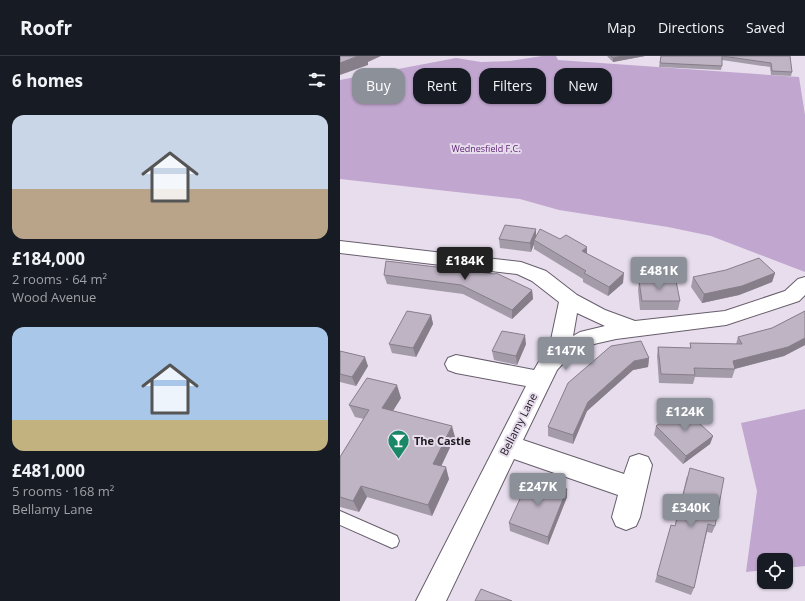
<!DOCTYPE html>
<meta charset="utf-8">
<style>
body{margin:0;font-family:"Open Sans",sans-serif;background:#20242c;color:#f1f3f6;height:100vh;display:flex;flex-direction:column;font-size:15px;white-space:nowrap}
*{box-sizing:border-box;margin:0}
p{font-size:13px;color:#9ea1a6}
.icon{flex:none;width:22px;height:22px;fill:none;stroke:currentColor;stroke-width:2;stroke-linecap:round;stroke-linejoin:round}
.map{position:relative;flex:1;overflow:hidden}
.side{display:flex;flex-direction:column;background:#171b24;width:340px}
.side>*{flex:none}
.top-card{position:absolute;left:12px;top:12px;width:380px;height:36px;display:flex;gap:8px}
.fabs{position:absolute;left:417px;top:497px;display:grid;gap:8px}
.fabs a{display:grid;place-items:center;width:36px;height:36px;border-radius:8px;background:#171b24;box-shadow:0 1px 3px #0004;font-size:20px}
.price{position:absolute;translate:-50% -34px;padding:0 9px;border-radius:4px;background:#8c9099;color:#fff;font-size:13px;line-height:26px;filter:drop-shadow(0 1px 2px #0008)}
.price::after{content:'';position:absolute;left:50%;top:24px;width:12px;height:9px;margin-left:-6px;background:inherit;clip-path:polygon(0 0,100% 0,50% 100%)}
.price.active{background:#222;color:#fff}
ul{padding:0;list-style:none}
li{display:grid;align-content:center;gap:8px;height:212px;padding:0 12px}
li span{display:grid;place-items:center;height:124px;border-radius:12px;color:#555}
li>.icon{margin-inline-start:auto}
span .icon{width:72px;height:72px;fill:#fffc;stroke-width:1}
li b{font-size:17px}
h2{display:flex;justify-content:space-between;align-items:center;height:48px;padding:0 12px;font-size:17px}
.pill{padding:0 14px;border-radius:12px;background:#171b24;box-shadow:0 1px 3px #0004;font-size:14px;line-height:36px}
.pill.active{background:#8c9099;color:#fff}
header{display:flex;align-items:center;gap:24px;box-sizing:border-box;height:56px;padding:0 20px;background:#171b24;border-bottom:1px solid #363941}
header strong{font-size:19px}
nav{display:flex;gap:22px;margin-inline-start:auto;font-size:14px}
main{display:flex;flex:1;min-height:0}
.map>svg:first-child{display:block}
.green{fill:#c1a6cf}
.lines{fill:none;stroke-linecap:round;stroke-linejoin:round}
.service-casing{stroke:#675e6c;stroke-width:2}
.minor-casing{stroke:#675e6c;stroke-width:2}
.service{fill:#fff;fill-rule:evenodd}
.minor{fill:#fff;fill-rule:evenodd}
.wall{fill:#a49ba9}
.shaded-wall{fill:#867e89}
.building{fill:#bfb4c4;stroke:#867e89}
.labels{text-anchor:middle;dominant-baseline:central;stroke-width:4;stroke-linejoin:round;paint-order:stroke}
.far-park-label{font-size:9px;fill:#5e2576;stroke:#e7dded}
.street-label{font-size:11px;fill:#1e1a20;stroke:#e7dded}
.poi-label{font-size:11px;font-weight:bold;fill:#1e1a20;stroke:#e7dded;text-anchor:start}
</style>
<header>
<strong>Roofr</strong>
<nav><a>Map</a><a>Directions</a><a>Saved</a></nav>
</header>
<main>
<section class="side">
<h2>6 homes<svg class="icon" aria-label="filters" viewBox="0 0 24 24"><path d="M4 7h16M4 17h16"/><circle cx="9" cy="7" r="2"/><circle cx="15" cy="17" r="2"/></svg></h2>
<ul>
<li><span style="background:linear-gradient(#c9d6e8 60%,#b9a48a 0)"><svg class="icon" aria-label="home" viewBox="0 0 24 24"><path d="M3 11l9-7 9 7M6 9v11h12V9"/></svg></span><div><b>£184,000</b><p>2 rooms · 64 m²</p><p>Wood Avenue</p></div></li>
<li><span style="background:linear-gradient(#a9c7e8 75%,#c2b280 0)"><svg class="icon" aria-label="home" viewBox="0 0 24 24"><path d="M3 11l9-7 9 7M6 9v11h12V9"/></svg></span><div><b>£481,000</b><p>5 rooms · 168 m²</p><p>Bellamy Lane</p></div></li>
</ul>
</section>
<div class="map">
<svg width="465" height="545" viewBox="0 0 465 545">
<rect width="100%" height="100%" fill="#e7dded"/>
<!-- green -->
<path class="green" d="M 202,0 L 216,0 L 218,4 L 459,21 L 465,59 L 465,216 L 371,180 L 328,171 L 219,154 L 180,143 L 0,123 L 0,24 L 116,2 L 141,6 L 170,5 Z
M 465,353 L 465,510 L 446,512 L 446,504 L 424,504 L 424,514 L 406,516 L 417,435 L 401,367 Z"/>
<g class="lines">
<defs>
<path id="service" d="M 0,455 L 57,480 L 59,485 L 57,490 L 52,492 L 0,469 Z"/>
<path id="minor" d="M 0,185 L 181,206 L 206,215 L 237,239 L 265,254 L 295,265 L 385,255 L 445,235 L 458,223 L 465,221 L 465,239 L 459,245 L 386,269 L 276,283 L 254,288 L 228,302 L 217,314 L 183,384 L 284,418 L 290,401 L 299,398 L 308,401 L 312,409 L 300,461 L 296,470 L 286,474 L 276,470 L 272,461 L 278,439 L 174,403 L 106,545 L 76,545 L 186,330 L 116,317 L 108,314 L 105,308 L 108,302 L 116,299 L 194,314 L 201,302 L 209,293 L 219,246 L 192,225 L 177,218 L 0,197 ZM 237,257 L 265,270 L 240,276 L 233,280 Z"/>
</defs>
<!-- service casing -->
<use href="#service" class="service-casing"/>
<!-- minor casing -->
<use href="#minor" class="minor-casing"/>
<!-- service -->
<use href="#service" class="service"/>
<!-- minor -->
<use href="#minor" class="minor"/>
</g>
<!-- wall -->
<path class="wall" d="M 267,0 L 305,0 L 273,6 Z
M 321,0 L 450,0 L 452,16 L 451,20 L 431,19 L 430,11 L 382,4 L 382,10 L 381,14 L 319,11 Z
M 196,173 L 196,180 L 247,198 L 283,227 L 268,240 L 243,226 L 243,223 L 194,193 L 194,188 L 191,196 L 160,192 L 159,183 Z
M 435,217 L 432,226 L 399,239 L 362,247 L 351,231 L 353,221 Z
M 44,219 L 192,234 L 193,243 L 172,263 L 123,238 L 47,228 Z
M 299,225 L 340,245 L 338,254 L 300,254 L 298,234 Z
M 465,255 L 465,289 L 444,300 L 395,313 L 392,322 L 355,321 L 353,328 L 319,327 L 317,300 L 318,291 L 350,292 L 350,287 L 396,288 L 398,281 L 432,272 Z
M 91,259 L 93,268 L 76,301 L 52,297 L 49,288 Z
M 186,288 L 177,309 L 154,304 L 152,295 Z
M 0,295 L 28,310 L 16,330 L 0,326 Z
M 309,302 L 308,311 L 293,314 L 247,355 L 233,388 L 208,380 L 208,371 Z
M 61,342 L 53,355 L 115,381 L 101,410 L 109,423 L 92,460 L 27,441 L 19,456 L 0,451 L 0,401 L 24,363 L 15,361 L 9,349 Z
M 316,370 L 373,380 L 370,388 L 343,408 L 314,379 Z
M 347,420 L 375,470 L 372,477 L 367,476 L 354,532 L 351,539 L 315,526 L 331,469 L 335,470 Z
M 227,433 L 227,441 L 208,489 L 170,475 L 169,467 Z"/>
<!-- shaded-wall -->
<path class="shaded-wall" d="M 18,0 L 41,0 L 28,6 L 28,9 L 0,19 L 0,7 Z
M 282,0 L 305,0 L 273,6 L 273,2 Z
M 196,173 L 196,182 L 194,184 L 194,188 L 191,196 L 190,187 Z
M 247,191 L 247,200 L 242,195 Z
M 284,217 L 283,227 L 268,240 L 269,231 Z
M 435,217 L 432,226 L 399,239 L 362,247 L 364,238 Z
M 192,234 L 193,243 L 172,263 L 172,254 Z
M 91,259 L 93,268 L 76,301 L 73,292 Z
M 185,279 L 186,288 L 177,309 L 176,300 Z
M 465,282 L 465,289 L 444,300 L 394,313 L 393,305 Z
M 25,301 L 28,310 L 16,330 L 12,321 Z
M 309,302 L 308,311 L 293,314 L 247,355 L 233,388 L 233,379 L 248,346 L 294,305 Z
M 57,329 L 61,342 L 47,364 L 42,352 Z
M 112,370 L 115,381 L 97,419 L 93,408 Z
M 373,380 L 370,388 L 343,408 L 346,400 Z
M 106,411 L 109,423 L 92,460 L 88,449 Z
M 21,430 L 27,441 L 19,456 L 13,445 Z
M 227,433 L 227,441 L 208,489 L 208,481 Z"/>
<!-- building -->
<path class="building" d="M 0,0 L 18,0 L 0,7 Z
M 271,0 L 282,0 L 273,2 Z
M 321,0 L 382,0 L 382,10 L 320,7 Z
M 382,0 L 450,0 L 452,16 L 432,15 L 431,7 Z
M 165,169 L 196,173 L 190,187 L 159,183 Z
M 200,173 L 220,183 L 226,179 L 247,191 L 242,195 L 284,217 L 269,231 L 244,217 L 246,215 L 194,184 Z
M 419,202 L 435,217 L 402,230 L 364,238 L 353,221 L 386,214 Z
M 46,205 L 155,218 L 156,217 L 192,234 L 172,254 L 121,229 L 44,219 Z
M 299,225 L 336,225 L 340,245 L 302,245 Z
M 67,255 L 91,259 L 73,292 L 49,288 Z
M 465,255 L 465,282 L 448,291 L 393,305 L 395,313 L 354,312 L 355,319 L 321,318 L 318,291 L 351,292 L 350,287 L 402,288 L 398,281 L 432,272 Z
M 162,275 L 185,279 L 176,300 L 152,295 Z
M 301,285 L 309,302 L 294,305 L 248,346 L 233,379 L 208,371 L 228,327 L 271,290 Z
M 0,295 L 25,301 L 12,321 L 0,318 Z
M 27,322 L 57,329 L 42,352 L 112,370 L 93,408 L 106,411 L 88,449 L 21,430 L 13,445 L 0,441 L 0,401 L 29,354 L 9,349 Z
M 343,352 L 373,380 L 346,400 L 316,370 Z
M 350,412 L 384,422 L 375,470 L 368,468 L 354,532 L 317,519 L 331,469 L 335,470 Z
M 190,421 L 227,433 L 208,481 L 169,467 Z
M 141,533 L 172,545 L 135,545 Z"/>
<!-- icons -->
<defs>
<symbol id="bar-pin" viewBox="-11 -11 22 30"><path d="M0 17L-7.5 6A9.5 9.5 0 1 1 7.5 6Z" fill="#1a8867" stroke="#e7dded"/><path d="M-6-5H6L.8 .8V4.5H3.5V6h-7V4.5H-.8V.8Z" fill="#fff"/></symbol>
</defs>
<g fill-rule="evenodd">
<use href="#bar-pin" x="46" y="372" width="25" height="34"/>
</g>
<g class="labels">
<!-- far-park labels -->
<g class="far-park-label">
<text x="146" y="92">Wednesfield F.C.</text>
</g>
<!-- street labels -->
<g class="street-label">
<text transform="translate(178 368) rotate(-63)">Bellamy Lane</text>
</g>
<!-- poi labels -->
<g class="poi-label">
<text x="74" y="384">The Castle</text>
</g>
</g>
</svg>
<div class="fabs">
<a><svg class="icon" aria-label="locate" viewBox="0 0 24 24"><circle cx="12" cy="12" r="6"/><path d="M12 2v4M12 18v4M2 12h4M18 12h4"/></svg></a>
</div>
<b class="price active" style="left:125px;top:225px">£184K</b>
<b class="price" style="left:319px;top:235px">£481K</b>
<b class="price" style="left:226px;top:315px">£147K</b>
<b class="price" style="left:345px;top:376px">£124K</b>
<b class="price" style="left:198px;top:451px">£247K</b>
<b class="price" style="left:351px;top:472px">£340K</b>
<div class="top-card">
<a class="pill active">Buy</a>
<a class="pill">Rent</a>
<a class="pill">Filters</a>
<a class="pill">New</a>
</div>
</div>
</main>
